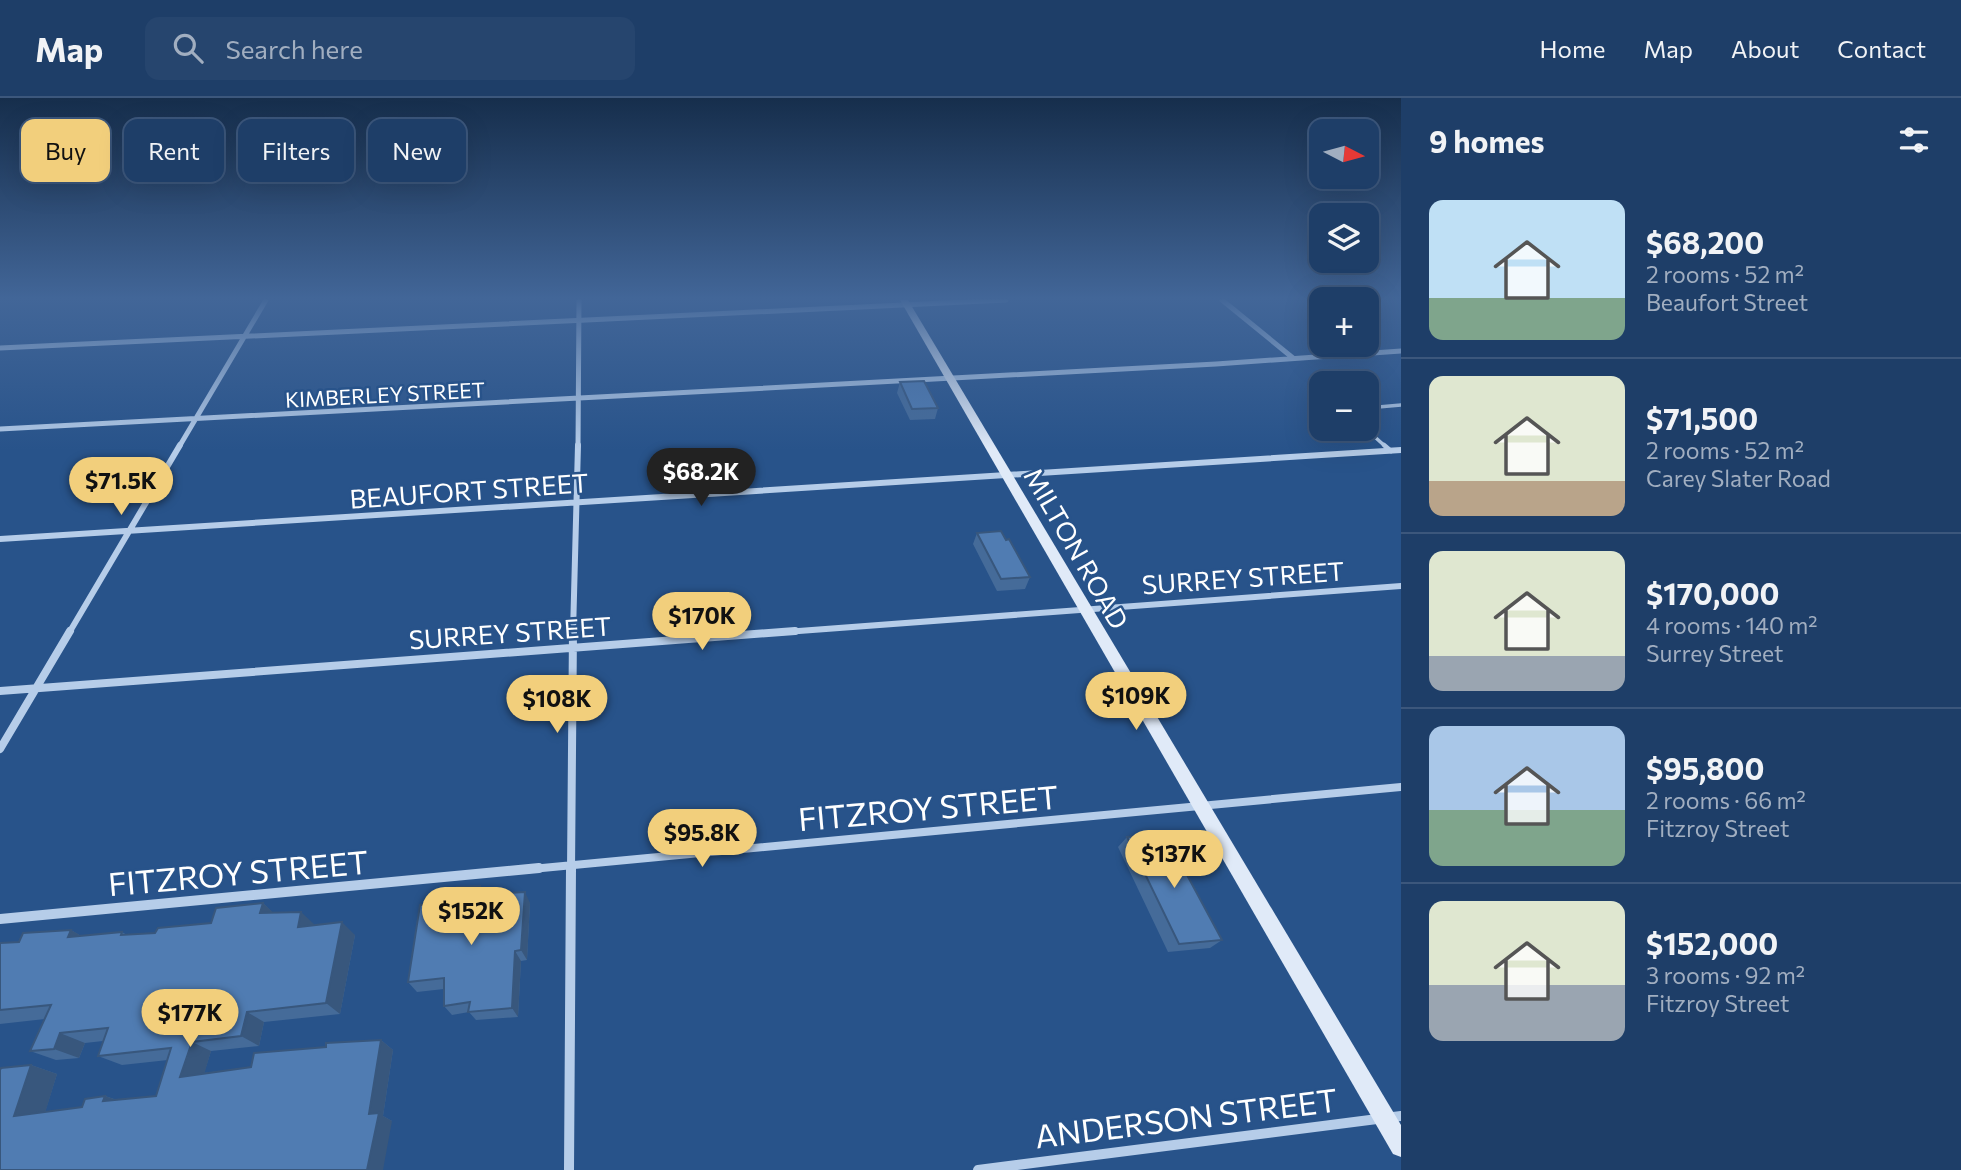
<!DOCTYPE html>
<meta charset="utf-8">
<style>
body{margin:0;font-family:Commissioner,sans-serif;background:#26456e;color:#f1f3f6;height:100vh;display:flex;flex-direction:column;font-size:26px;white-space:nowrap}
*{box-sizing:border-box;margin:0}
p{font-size:23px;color:#a1aec0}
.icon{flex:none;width:38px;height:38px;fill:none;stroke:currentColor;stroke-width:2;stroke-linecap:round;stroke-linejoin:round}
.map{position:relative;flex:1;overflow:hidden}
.sheet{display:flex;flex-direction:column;background:#1e3e68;width:560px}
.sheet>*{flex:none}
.banner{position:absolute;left:21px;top:21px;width:665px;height:63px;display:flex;gap:14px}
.needle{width:46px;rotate:96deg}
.tools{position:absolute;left:1309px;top:21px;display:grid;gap:14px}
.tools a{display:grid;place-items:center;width:70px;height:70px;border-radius:14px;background:#1e3e68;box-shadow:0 7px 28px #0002,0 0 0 2px #3c577c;font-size:35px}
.price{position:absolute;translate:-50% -60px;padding:0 16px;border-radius:24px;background:#f2cf7c;color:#111;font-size:23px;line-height:46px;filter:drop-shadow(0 2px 4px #0008)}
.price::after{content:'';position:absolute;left:50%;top:42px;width:21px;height:16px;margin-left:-10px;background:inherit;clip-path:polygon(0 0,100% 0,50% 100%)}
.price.selected{background:#222;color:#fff}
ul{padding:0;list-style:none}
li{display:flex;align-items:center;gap:21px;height:175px;padding:0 28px}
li+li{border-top:2px solid #3c577c}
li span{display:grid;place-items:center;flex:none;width:196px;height:140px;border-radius:14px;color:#555}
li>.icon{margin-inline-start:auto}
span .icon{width:84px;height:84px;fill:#fffc;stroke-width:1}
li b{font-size:30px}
h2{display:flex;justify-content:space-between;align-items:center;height:84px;padding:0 28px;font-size:30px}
.chip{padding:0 24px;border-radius:14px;background:#1e3e68;box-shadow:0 7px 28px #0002,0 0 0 2px #3c577c;font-size:24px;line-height:63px}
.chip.selected{background:#f2cf7c;color:#111}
header{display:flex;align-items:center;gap:42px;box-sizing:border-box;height:98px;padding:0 35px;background:#1e3e68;border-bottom:2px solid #3c577c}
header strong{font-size:33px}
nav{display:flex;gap:38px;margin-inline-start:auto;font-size:24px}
.search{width:490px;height:63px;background:#26456e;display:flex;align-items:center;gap:18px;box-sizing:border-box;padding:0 24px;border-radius:14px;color:#a1aec0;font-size:26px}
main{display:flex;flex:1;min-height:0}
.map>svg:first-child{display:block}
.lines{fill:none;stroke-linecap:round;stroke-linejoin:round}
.lane-far1{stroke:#b6cde9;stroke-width:3.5}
.lane{stroke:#b6cde9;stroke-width:4.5}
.street-far3{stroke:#b6cde9;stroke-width:5}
.street-far2{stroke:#b6cde9;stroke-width:6}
.street-far1{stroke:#b6cde9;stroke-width:8}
.street{stroke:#b6cde9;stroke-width:10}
.secondary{fill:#e0eaf8;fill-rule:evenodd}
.wall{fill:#456b99}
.shaded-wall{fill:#38577d}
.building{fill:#507cb2;stroke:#38577d;stroke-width:2}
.labels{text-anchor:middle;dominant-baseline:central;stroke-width:5;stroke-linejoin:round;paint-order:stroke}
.far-street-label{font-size:21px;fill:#fff;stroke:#28538a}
.street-label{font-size:26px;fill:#fff;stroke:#28538a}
.near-street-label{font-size:32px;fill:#fff;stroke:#28538a}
</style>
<header>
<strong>Map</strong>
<div class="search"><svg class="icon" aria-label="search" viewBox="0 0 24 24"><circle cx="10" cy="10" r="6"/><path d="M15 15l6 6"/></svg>Search here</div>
<nav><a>Home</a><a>Map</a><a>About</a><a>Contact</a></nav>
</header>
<main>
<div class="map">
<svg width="1401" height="1072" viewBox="0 0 1401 1072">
<rect width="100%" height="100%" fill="#28538a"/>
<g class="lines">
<!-- lane-far1 -->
<path class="lane-far1" d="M 1367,310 L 1401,307
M 1366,331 L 1386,349"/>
<!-- lane -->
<path class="lane" d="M 1384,347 L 1391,353"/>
<!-- street-far3 -->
<path class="street-far3" d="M 1222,202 L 1293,260
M 0,250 L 1006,202
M 0,331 L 1216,266 L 1401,253
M 179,349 L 266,202
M 578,349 L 579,202"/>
<!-- street-far2 -->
<path class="street-far2" d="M 0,441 L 1401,352
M 69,535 L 180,347
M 573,535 L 578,347
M 772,535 L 1401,488"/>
<!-- street-far1 -->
<path class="street-far1" d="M 0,593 L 795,533
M 0,651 L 70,533
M 521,772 L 1401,689
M 571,772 L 573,533"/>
<!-- street -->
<path class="street" d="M 0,821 L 539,770
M 569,1072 L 571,770
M 978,1072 L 1401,1018"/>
<!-- secondary -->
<path class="secondary" d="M 900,202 L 908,202 L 1401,1027 L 1401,1059 L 1393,1056 Z"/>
</g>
<!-- wall -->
<path class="wall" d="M 900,284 L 938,310 L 935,321 L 910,322 L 897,295 Z
M 977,435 L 1030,479 L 1025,491 L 997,493 L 973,446 Z
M 1127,739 L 1222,842 L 1210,850 L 1168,854 L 1118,749 Z
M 480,788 L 485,797 L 530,805 L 527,862 L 521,863 L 518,919 L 476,922 L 469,914 L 452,917 L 444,908 L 444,891 L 417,894 L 408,884 Z
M 263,805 L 273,815 L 315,827 L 355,837 L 340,916 L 264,924 L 259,948 L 211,953 L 204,975 L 251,969 L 326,949 L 381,942 L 393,952 L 383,1018 L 392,1023 L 0,1072 L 31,967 L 57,976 L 45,1014 L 82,1009 L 105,998 L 117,1002 L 156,998 L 168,962 L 122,967 L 98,958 L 103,943 L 85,945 L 79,960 L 56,962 L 30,953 L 45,921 L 0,926 L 0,845 L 19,844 L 71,832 L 81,838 L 122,834 L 127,837 L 155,835 L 211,825 Z"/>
<!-- shaded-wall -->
<path class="shaded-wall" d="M 480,788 L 486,799 L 479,797 Z
M 525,794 L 530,805 L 527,862 L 521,852 Z
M 263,805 L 278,819 L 260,815 Z
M 301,814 L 315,827 L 298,829 Z
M 342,824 L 355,837 L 340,916 L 326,905 Z
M 71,832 L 94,845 L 68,839 Z
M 515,853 L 521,863 L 518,919 L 512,910 Z
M 247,914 L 264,924 L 259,948 L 241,938 Z
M 60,935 L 85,945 L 79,960 L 54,951 Z
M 381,942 L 393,952 L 383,1018 L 392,1023 L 383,1072 L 367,1072 L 369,1016 Z
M 192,944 L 211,953 L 201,987 L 180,979 Z
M 31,967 L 57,976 L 42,1025 L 14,1018 Z
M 105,998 L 128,1006 L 103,1003 Z"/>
<!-- building -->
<path class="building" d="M 924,283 L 938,310 L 912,311 L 900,284 Z
M 1001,433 L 1006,442 L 1009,441 L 1030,479 L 1001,481 L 977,435 Z
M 1165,736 L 1222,842 L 1179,846 L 1127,739 Z
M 480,788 L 479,797 L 525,794 L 521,852 L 515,853 L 512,910 L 468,914 L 470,904 L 444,908 L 444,880 L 408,884 L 420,807 L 457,803 L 457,789 Z
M 263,805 L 260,815 L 301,814 L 298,829 L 342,824 L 326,905 L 247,914 L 241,938 L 192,944 L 180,979 L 251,969 L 254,955 L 326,949 L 326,945 L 381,942 L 369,1016 L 379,1015 L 367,1072 L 0,1072 L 0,972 L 1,970 L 31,967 L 14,1018 L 82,1009 L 85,1001 L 105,998 L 103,1003 L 156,998 L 171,950 L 98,958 L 108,930 L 60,935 L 54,951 L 30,953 L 51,907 L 0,912 L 0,845 L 19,844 L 23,835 L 71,832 L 68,839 L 122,834 L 121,837 L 155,835 L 158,830 L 211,825 L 216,810 Z"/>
<!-- sky -->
<linearGradient id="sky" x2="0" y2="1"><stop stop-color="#162e4c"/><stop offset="0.57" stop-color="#426698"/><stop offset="1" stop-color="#426698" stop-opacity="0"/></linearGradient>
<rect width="1401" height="352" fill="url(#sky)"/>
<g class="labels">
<!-- far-street labels -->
<g class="far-street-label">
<text transform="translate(385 296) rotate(-3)">KIMBERLEY STREET</text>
</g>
<!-- street labels -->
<g class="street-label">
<text transform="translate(469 392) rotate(-4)">BEAUFORT STREET</text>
<text transform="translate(1077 450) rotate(60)">MILTON ROAD</text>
<text transform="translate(1243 479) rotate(-4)">SURREY STREET</text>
<text transform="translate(510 534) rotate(-4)">SURREY STREET</text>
</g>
<!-- near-street labels -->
<g class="near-street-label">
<text transform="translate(928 709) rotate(-5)">FITZROY STREET</text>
<text transform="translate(238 774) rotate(-5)">FITZROY STREET</text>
<text transform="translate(1186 1019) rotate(-7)">ANDERSON STREET</text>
</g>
</g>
</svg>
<div class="tools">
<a><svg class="needle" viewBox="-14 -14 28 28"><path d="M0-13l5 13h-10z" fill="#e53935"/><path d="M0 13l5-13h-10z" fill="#a1aec0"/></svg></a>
<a><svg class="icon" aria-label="layers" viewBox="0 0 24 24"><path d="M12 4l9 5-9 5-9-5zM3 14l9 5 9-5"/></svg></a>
<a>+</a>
<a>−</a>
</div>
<b class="price selected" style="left:701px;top:410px">$68.2K</b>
<b class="price" style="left:121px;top:419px">$71.5K</b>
<b class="price" style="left:702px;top:554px">$170K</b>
<b class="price" style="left:1136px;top:634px">$109K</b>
<b class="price" style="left:557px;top:637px">$108K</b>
<b class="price" style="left:702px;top:771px">$95.8K</b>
<b class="price" style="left:1174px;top:792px">$137K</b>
<b class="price" style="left:471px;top:849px">$152K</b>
<b class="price" style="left:190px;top:951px">$177K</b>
<div class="banner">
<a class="chip selected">Buy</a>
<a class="chip">Rent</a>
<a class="chip">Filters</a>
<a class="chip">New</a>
</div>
</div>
<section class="sheet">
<h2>9 homes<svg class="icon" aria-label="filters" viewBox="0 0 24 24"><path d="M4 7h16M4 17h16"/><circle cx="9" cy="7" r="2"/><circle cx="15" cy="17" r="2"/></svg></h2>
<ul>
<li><span style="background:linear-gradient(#bfe0f5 70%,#7fa58c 0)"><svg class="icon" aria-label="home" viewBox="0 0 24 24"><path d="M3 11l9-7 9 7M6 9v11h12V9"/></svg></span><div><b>$68,200</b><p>2 rooms · 52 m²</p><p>Beaufort Street</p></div></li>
<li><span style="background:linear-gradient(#dfe7d0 75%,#b9a48a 0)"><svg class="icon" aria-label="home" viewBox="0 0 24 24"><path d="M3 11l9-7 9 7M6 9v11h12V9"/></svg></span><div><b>$71,500</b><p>2 rooms · 52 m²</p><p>Carey Slater Road</p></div></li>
<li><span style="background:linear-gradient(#dfe7d0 75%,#9aa5b1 0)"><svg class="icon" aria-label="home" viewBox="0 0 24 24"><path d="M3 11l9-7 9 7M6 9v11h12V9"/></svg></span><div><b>$170,000</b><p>4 rooms · 140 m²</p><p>Surrey Street</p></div></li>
<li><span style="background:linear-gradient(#a9c7e8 60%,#7fa58c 0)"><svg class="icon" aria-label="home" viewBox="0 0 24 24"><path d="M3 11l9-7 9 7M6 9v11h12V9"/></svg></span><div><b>$95,800</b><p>2 rooms · 66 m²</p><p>Fitzroy Street</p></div></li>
<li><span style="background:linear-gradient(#dfe7d0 60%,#9aa5b1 0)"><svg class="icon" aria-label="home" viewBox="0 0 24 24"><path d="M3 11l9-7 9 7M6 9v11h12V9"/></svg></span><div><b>$152,000</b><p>3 rooms · 92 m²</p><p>Fitzroy Street</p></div></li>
</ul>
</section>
</main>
